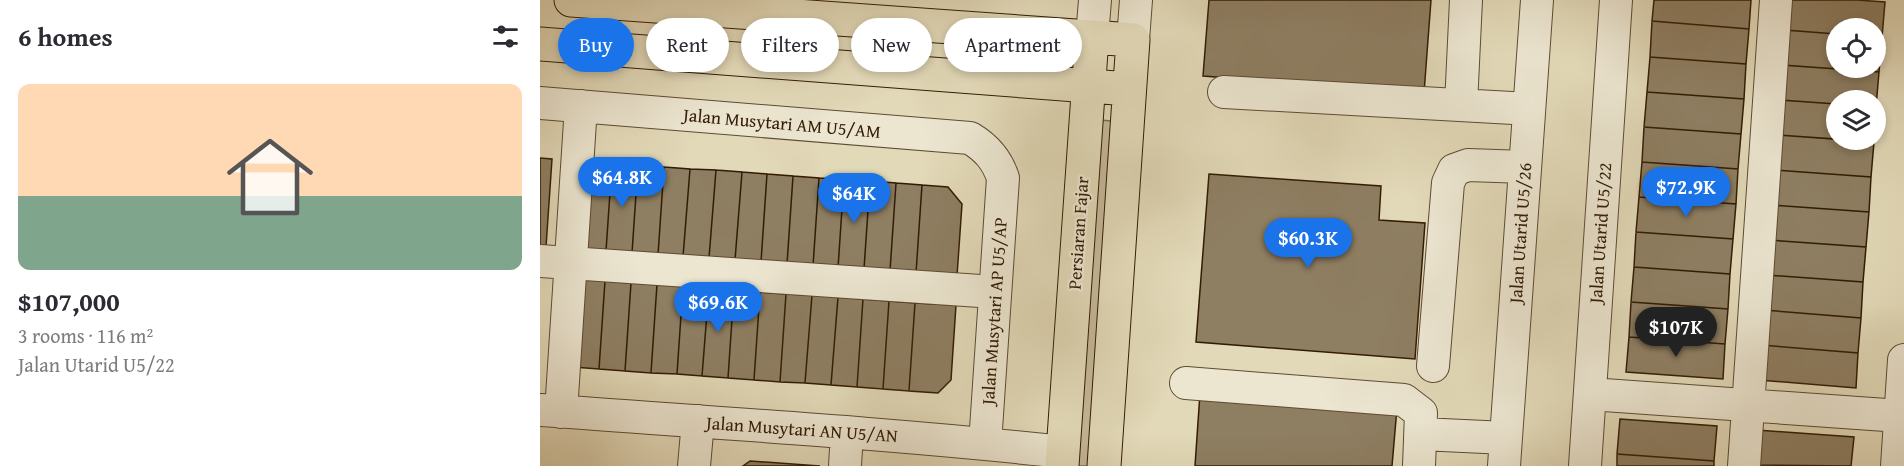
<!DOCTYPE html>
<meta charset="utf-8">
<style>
body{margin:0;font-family:"Gentium Book Plus",serif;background:#f2f2f3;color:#2b2b33;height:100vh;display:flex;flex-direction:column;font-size:22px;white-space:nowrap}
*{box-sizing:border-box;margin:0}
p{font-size:20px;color:#7c7c81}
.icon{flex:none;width:33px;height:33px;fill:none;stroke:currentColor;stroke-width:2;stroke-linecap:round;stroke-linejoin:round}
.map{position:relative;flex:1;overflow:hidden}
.side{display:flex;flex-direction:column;background:#fff;width:540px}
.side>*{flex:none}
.hud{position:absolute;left:18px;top:18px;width:570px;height:54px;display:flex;gap:12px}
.tools{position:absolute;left:1286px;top:18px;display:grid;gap:12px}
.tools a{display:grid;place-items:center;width:60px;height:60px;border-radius:50%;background:#fff;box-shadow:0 3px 9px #0003;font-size:30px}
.price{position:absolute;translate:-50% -51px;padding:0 14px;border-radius:21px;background:#1a73e8;color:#fff;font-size:20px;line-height:39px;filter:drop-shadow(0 2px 3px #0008)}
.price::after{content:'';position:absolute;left:50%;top:36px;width:18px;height:14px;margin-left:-9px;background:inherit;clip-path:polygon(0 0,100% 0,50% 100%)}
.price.current{background:#222;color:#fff}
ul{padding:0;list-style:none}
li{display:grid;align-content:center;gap:12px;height:318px;padding:0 18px}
li span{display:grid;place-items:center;height:186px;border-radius:12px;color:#555}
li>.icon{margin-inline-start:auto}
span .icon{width:108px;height:108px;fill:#fffc;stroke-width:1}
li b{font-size:26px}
h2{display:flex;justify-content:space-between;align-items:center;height:72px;padding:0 18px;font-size:26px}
.tag{padding:0 21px;border-radius:27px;background:#fff;box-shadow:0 3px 9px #0003;font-size:21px;line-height:54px}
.tag.current{background:#1a73e8;color:#fff}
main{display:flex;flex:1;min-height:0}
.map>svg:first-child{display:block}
.green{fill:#c4b99a;stroke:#7b6a50;stroke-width:1.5}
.building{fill:#8e7e62;stroke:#321c05;stroke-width:1.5}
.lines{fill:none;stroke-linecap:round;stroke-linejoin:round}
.minor-casing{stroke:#5e4b32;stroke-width:34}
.major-casing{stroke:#321c05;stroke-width:35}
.minor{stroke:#ece6d1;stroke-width:32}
.major{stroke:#e2d9b8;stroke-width:33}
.labels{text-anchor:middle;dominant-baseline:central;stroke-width:4.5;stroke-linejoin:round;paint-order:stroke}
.street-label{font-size:18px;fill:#321c05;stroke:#ece6d1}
</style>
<main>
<section class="side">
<h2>6 homes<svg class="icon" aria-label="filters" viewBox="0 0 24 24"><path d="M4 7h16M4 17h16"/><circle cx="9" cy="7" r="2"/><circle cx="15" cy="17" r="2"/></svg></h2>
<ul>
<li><span style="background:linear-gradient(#ffd9b3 60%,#7fa58c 0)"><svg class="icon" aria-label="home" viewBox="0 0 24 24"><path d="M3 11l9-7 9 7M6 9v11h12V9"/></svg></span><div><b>$107,000</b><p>3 rooms · 116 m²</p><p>Jalan Utarid U5/22</p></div></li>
</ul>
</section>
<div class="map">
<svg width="1364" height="466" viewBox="0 0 1364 466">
<rect width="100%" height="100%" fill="#e2d9b8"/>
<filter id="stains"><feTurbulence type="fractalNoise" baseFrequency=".00333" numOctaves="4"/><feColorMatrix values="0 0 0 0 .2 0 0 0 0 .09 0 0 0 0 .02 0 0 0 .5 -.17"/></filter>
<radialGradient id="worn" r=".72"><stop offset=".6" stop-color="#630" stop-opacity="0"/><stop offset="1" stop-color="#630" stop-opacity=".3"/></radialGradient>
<!-- green -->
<path class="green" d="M 560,120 L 571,121 L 549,466 L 538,466 Z"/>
<!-- building -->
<path class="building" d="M 669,0 L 891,0 L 884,93 L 663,76 Z
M 1114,0 L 1211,0 L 1209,29 L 1112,21 Z
M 1247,0 L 1317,0 L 1345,2 L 1342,37 L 1335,37 L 1335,28 L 1296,28 L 1296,34 L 1245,30 Z
M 1112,21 L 1209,29 L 1206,64 L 1110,57 Z
M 1245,30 L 1296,34 L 1296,68 L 1335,68 L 1335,37 L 1342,37 L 1339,72 L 1242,65 Z
M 1110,57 L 1206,64 L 1204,99 L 1107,92 Z
M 1242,65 L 1339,72 L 1336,107 L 1335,107 L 1335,100 L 1296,100 L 1296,104 L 1240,100 Z
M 1107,92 L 1204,99 L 1201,134 L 1104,127 Z
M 1240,100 L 1296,104 L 1296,139 L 1237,135 Z
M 1104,127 L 1201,134 L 1198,169 L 1102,162 Z
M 1237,135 L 1334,142 L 1331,177 L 1235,170 Z
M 0,158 L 12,159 L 6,247 L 0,247 Z
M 47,161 L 72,163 L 66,251 L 41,249 Z
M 1102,162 L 1198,169 L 1196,204 L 1099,197 Z
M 72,163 L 98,165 L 92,253 L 66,251 Z
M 98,165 L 124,167 L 118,255 L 92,253 Z
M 124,167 L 150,169 L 143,257 L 118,255 Z
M 150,169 L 176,170 L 169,258 L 143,257 Z
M 176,170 L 202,172 L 195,260 L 169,258 Z
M 1235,170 L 1331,177 L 1329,212 L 1232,205 Z
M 202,172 L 227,174 L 221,262 L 195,260 Z
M 227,174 L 253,176 L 247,264 L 221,262 Z
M 669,174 L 841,186 L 839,220 L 885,223 L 875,359 L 656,342 Z
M 253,176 L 279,178 L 273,266 L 247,264 Z
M 279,178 L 304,179 L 298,268 L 273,266 Z
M 304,179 L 330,181 L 324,269 L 298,268 Z
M 330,181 L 356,183 L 350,271 L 324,269 Z
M 356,183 L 382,185 L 376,273 L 350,271 Z
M 382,185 L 408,187 L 422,204 L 417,276 L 376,273 Z
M 1099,197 L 1196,204 L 1193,239 L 1096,232 Z
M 1232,205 L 1329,212 L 1326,247 L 1229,240 Z
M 1096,232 L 1193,239 L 1190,274 L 1094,267 Z
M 1229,240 L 1326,247 L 1323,282 L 1226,275 Z
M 1094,267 L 1190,274 L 1188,309 L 1091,302 Z
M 1226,275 L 1323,282 L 1321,318 L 1224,310 Z
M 39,279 L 65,281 L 59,369 L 33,367 Z
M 65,281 L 91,283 L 85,371 L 59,369 Z
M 91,283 L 117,284 L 111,373 L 85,371 Z
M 117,284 L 143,286 L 137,374 L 111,373 Z
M 143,286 L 169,288 L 162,376 L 137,374 Z
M 169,288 L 194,290 L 188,378 L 162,376 Z
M 194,290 L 220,292 L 214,380 L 188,378 Z
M 220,292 L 246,294 L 240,382 L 214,380 Z
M 246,294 L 272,295 L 265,383 L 240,382 Z
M 272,295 L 298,297 L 291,385 L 265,383 Z
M 298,297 L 323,299 L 317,387 L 291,385 Z
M 323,299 L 349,301 L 343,389 L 317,387 Z
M 349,301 L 375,303 L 369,391 L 343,389 Z
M 1091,302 L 1188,309 L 1185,344 L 1089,337 Z
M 375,303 L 416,305 L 411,380 L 398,393 L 369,391 Z
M 1224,310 L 1321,318 L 1318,353 L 1221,345 Z
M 1089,337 L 1185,344 L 1183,379 L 1086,372 Z
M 1221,345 L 1318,353 L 1316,388 L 1219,380 Z
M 660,393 L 857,408 L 852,466 L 655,466 Z
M 1080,419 L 1177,426 L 1174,461 L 1077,454 Z
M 1217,430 L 1314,437 L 1311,466 L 1214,465 Z
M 1077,454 L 1174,461 L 1174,466 L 1077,466 Z
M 210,461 L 280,466 L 203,466 Z"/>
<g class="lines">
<defs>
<path id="minor" d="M 552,37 L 555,0
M 593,40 L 596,0
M 684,92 L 989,109
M 0,103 L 430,138 C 447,148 457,160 463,178 L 445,444
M 921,105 L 926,0
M 0,261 L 455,292
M 893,366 L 908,183 L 914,170 L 928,165 L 985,167
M 646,383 L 864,400 L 881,413 L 879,466
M 1050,394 L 1360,416
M 0,410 C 174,423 349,433 523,452
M 21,412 L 41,106
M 881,434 L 966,438
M 154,466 L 158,421
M 305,466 L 307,432
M 964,466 L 997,0
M 1045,466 L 1076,0
M 1204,466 L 1236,0
M 1357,466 L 1364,360"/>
<path id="major" d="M 31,0 L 593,40 L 564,466
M 0,44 L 589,89
M 522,466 L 552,37"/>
</defs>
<!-- minor casing -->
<use href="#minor" class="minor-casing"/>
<!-- major casing -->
<use href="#major" class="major-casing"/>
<!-- minor -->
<use href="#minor" class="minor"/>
<!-- major -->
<use href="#major" class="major"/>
</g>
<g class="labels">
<!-- street labels -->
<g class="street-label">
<text transform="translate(242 123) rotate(5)">Jalan Musytari AM U5/AM</text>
<text transform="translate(538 233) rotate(-86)">Persiaran Fajar</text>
<text transform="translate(980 233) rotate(-86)">Jalan Utarid U5/26</text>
<text transform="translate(1060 233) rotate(-86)">Jalan Utarid U5/22</text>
<text transform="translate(454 311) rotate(-86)">Jalan Musytari AP U5/AP</text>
<text transform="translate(262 429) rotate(4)">Jalan Musytari AN U5/AN</text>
</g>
</g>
<rect width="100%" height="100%" filter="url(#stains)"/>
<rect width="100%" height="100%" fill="url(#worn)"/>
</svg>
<div class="tools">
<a><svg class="icon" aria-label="locate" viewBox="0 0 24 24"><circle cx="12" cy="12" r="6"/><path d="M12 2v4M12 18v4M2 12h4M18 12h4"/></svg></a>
<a><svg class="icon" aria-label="layers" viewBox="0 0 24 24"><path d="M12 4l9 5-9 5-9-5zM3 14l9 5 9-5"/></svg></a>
</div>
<b class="price" style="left:82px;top:208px">$64.8K</b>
<b class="price" style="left:1146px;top:218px">$72.9K</b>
<b class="price" style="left:314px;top:224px">$64K</b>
<b class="price" style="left:768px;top:269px">$60.3K</b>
<b class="price" style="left:178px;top:333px">$69.6K</b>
<b class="price current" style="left:1136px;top:358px">$107K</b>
<div class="hud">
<a class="tag current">Buy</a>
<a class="tag">Rent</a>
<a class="tag">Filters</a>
<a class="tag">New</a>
<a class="tag">Apartment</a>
</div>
</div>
</main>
